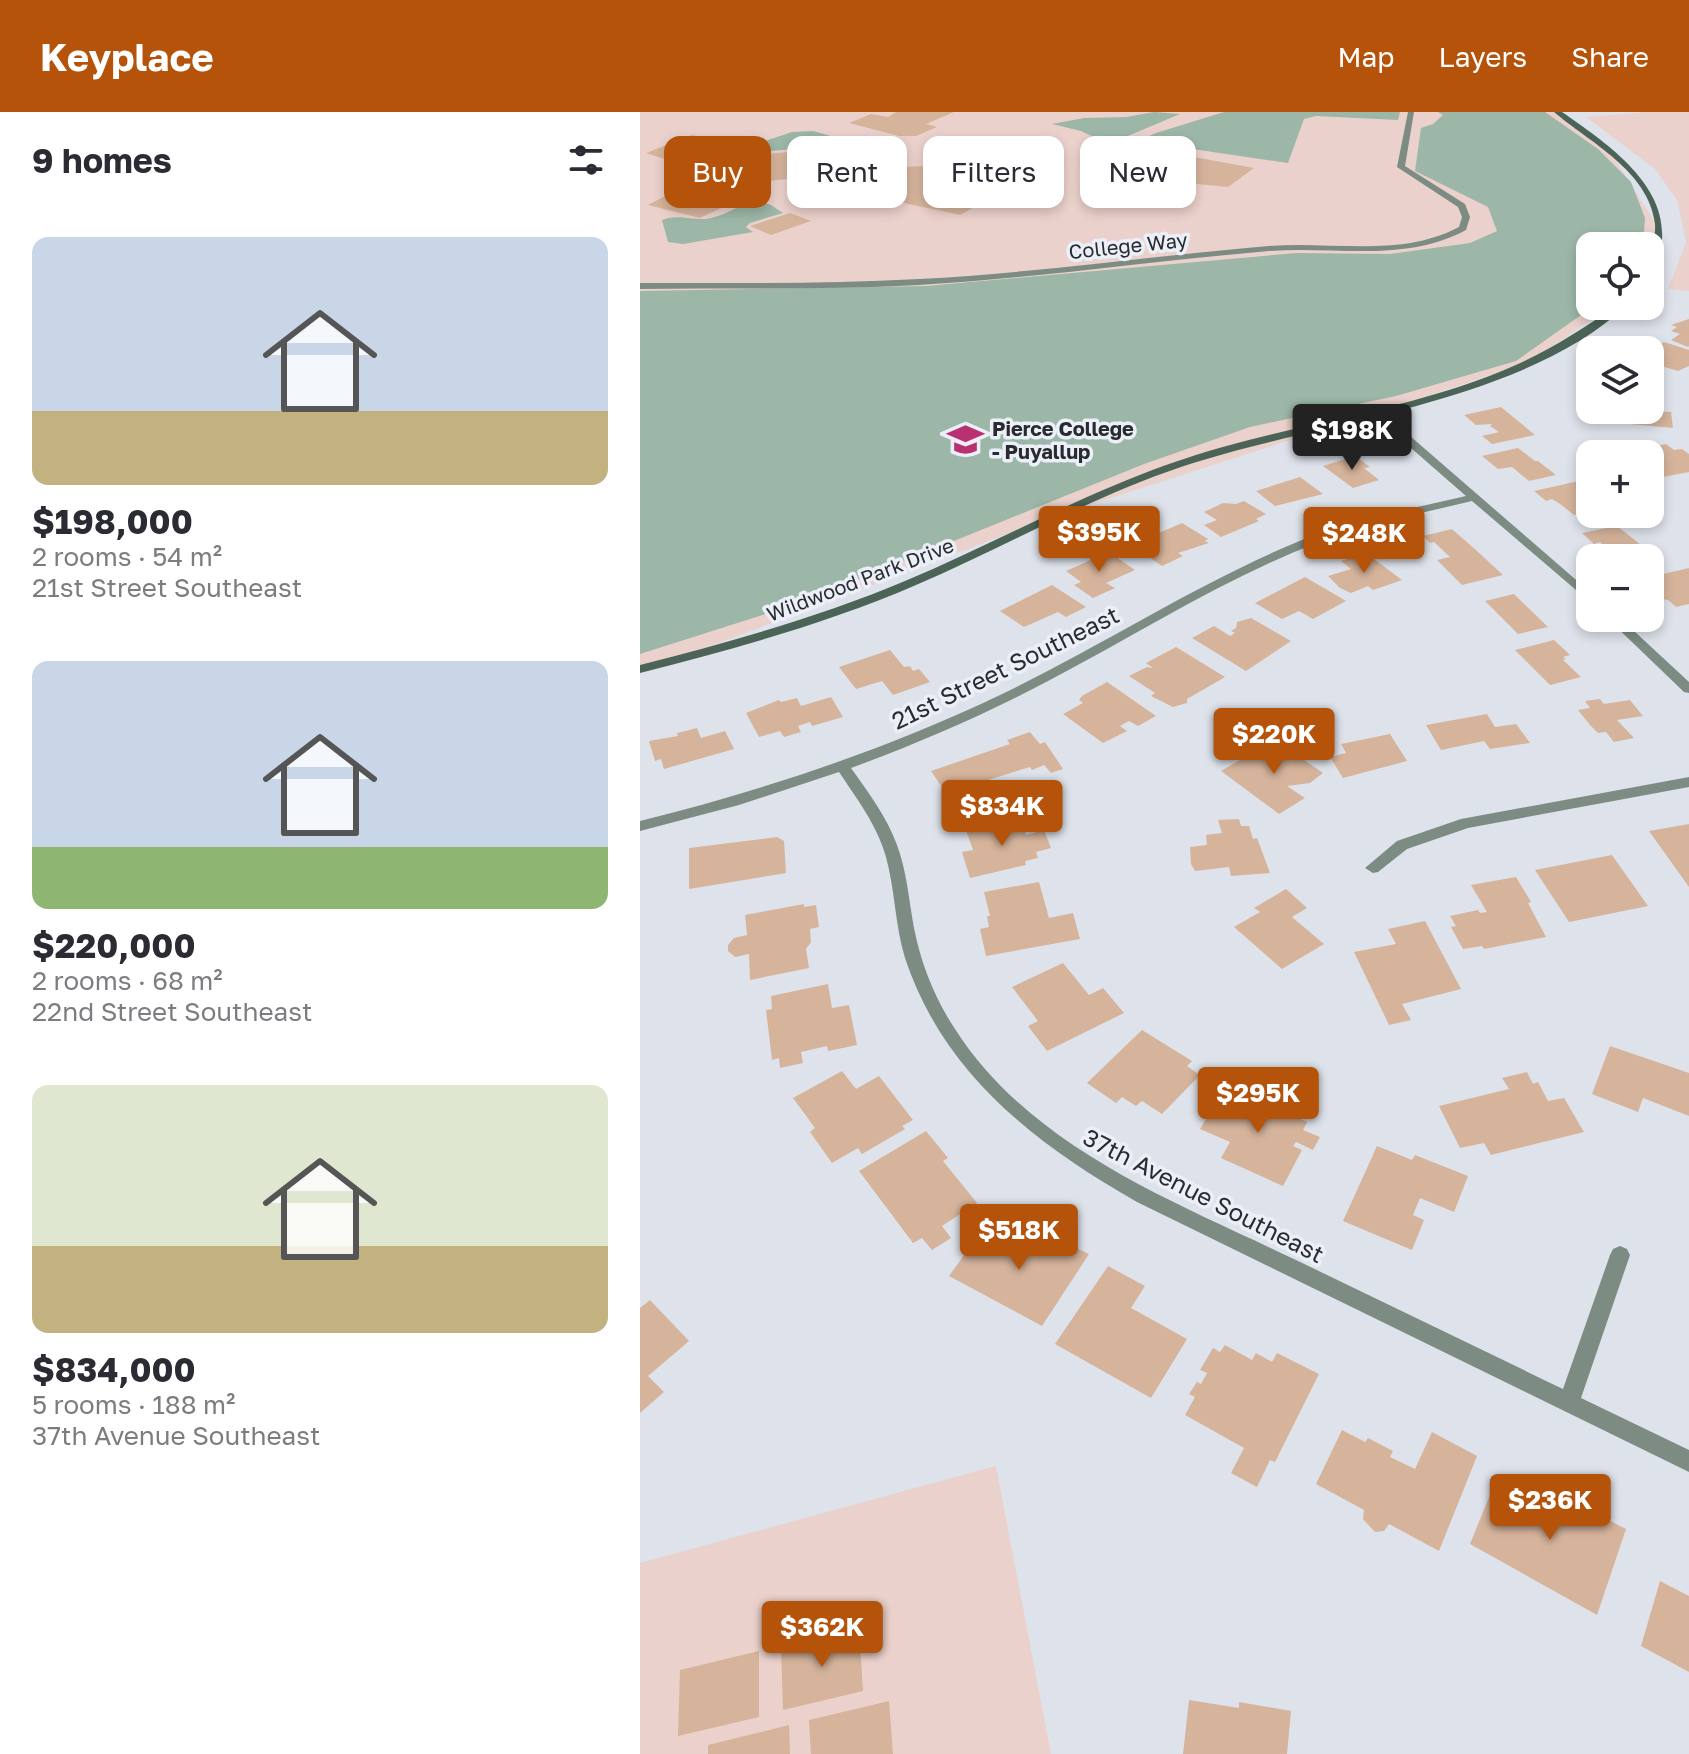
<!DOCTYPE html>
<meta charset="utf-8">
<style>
body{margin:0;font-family:"Golos Text",sans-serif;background:#f2f2f3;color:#2b2b33;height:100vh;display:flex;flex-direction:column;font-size:30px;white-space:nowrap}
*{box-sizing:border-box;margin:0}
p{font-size:26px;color:#7c7c81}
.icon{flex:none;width:44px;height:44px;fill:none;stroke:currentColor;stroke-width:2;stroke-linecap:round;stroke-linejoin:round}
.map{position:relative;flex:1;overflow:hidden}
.sheet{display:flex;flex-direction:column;background:#fff;width:640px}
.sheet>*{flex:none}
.guide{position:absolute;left:24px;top:24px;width:760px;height:72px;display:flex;gap:16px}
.tools{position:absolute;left:936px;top:120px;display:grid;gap:16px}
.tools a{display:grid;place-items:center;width:88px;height:88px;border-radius:16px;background:#fff;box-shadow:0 4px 12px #0003;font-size:40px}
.price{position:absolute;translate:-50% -68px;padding:0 18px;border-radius:8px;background:#b45309;color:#fff;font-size:26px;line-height:52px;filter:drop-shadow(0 2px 4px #0008)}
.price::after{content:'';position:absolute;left:50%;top:48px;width:24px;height:18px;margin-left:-12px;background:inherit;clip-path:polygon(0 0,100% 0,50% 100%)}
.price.current{background:#222;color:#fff}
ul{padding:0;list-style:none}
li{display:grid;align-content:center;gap:16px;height:424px;padding:0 32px}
li span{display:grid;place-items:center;height:248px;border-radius:16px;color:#555}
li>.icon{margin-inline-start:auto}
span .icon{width:144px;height:144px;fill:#fffc;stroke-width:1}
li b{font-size:34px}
h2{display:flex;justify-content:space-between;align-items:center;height:96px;padding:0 32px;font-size:34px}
.tag{padding:0 28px;border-radius:16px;background:#fff;box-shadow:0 4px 12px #0003;font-size:28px;line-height:72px}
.tag.current{background:#b45309;color:#fff}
header{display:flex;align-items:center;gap:48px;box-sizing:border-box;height:112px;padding:0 40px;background:#b45309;color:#fff}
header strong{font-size:38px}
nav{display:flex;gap:44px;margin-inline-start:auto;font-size:28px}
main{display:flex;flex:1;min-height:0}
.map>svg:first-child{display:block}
.education{fill:#ebd1cb}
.green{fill:#9cb7a7}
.building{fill:#d6b49c}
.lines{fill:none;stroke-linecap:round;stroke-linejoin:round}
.street{fill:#7c8c83;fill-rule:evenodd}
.secondary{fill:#4c6457;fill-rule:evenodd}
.labels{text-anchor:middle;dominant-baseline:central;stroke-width:7;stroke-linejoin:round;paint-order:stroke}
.far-street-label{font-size:20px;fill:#292b2e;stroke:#ebeff7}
.far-poi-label{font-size:20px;font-weight:bold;fill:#292b2e;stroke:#ebeff7;text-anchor:start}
.street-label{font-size:24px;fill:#292b2e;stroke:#ebeff7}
</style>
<header>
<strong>Keyplace</strong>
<nav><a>Map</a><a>Layers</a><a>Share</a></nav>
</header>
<main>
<section class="sheet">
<h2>9 homes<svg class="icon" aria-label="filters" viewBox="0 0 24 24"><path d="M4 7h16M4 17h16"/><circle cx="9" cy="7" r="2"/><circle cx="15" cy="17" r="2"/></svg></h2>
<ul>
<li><span style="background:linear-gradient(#c9d6e8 70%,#c2b280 0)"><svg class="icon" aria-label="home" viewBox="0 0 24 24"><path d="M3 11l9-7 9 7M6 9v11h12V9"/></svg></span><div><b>$198,000</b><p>2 rooms · 54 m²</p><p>21st Street Southeast</p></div></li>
<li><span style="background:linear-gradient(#c9d6e8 75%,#8fb573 0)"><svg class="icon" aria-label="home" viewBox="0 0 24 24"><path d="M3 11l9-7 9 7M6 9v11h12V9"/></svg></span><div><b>$220,000</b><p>2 rooms · 68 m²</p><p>22nd Street Southeast</p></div></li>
<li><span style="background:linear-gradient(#dfe7d0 65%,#c2b280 0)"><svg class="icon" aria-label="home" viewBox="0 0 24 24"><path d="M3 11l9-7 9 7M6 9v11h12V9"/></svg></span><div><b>$834,000</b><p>5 rooms · 188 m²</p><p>37th Avenue Southeast</p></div></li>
</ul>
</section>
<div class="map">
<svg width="1049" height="1642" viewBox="0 0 1049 1642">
<rect width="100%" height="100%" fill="#dee2ea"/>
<!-- education -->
<path class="education" d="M 0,0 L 918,0 L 967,35 L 1021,120 L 1010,147 L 1010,134 L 950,134 L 950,194 L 972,194 L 886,252 L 418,403 L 34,548 L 0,554 Z
M 1007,0 L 1049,0 L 1049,179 L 1028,177 L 1046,130 L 1037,88 L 1015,57 L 946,5 Z
M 356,1354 L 411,1642 L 0,1642 L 0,1451 Z"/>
<!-- green -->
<path class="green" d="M 514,0 L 540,2 L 469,32 L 441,19 L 412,12 L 444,6 L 486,5 Z
M 584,0 L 760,0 L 758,8 L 676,4 L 664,7 L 648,51 L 498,29 L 516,21 Z
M 798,0 L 905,0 L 958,37 L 991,70 L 1005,106 L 1003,134 L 950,134 L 950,194 L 954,194 L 876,249 L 756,284 L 610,315 L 504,352 L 166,489 L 0,542 L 0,179 L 286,174 L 656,141 L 750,142 L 830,131 L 857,119 L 848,95 L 775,59 L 781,16 L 793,12 L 803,3 Z
M 173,19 L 191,24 L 189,34 L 118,40 L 107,35 L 152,20 Z
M 113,87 L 131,93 L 143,101 L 110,111 L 106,115 L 113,120 L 43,132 L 28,130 L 22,108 C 38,102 49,108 66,107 C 82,105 99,94 113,87 Z"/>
<!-- building -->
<path class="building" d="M 256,0 L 314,0 L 286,12 L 297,15 L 276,24 L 259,24 L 209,11 L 231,2 L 248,5 Z
M 52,23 L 94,32 L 86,35 L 112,43 L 160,39 L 165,48 L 170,48 L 172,55 L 167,56 L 168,65 L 117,70 L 118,72 L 94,84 L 103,86 L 60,106 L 8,93 L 25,84 L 56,75 L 56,69 L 42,67 L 41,63 L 41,59 L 54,55 L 53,49 L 25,47 L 6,41 Z
M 494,34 L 614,56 L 588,75 L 474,64 L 492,52 L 479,51 L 485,44 L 479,43 Z
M 295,50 L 384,68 L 320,103 L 227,83 L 236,78 L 232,64 L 225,63 L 239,56 L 286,54 Z
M 150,101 L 171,109 L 131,123 L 110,114 Z
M 1049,207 L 1049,234 L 1048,235 L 1031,228 L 1040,222 L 1031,219 L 1037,215 L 1031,213 Z
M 1024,230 L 1049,238 L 1049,254 L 1038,259 L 1011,251 L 1013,250 L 1010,249 L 1021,241 L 1012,238 Z
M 861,295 L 895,323 L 852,332 L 842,324 L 859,320 L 850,314 L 852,312 L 836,313 L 824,303 Z
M 989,298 L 1031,300 L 1033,316 L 990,312 Z
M 1026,332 L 1034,338 L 1042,337 L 1049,342 L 1049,360 L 1018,366 L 1010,360 L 1010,356 L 1018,354 L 1010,348 L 1010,342 L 998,338 Z
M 878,336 L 895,349 L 898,349 L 916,363 L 889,369 L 872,355 L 858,357 L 842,344 Z
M 715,344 L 730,355 L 724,356 L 739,368 L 713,376 L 683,354 Z
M 660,365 L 683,382 L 635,394 L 616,379 Z
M 939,369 L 950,377 L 936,380 L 950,391 L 950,399 L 934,403 L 920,392 L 912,387 L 906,389 L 894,379 Z
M 604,389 L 626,402 L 616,407 L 619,409 L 581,425 L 564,413 L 577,408 L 564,400 L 583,391 L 596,392 Z
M 542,411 L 568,427 L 565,429 L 569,431 L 538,441 L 543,444 L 522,454 L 491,433 Z
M 977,414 L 996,429 L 1015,446 L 968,446 L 959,438 L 966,436 L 960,430 L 954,432 L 942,421 Z
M 812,417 L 837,439 L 863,463 L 822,473 L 797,448 L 810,445 L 794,430 L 790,431 L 783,424 Z
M 469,440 L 495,458 L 466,471 L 475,476 L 453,486 L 434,473 L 441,470 L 426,459 Z
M 726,441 L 762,468 L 733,478 L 728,474 L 711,481 L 700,476 L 688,464 L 711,457 L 701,449 Z
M 1049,456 L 1049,492 L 1036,495 L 1028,488 L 1010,485 L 1010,465 Z
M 665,465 L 706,489 L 673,507 L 659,499 L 642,507 L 615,491 Z
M 412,473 L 446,495 L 426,505 L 418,500 L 384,515 L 360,499 Z
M 874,482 L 908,515 L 878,522 L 845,489 Z
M 611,506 L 651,529 L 606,559 L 552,526 L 574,514 L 590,524 L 595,521 L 591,519 L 596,516 L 597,510 Z
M 914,528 L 930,543 L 923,545 L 926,547 L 923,548 L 941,565 L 910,573 L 875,538 Z
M 536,535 L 585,565 L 547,587 L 547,591 L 533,595 L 511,584 L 515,581 L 489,564 L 507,555 L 513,556 L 506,551 Z
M 250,538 L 264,555 L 270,554 L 273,559 L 279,557 L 290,570 L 253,583 L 242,569 L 216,577 L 199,555 Z
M 467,570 L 516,604 L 498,614 L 489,609 L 480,614 L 487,619 L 463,631 L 423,602 L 443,591 L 439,588 L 442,584 Z
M 191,585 L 203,605 L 172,614 L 170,610 L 158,614 L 161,620 L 144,625 L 140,619 L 119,625 L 106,601 L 139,588 L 141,590 L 157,586 L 161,594 Z
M 960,587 L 964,592 L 990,588 L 1003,604 L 977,608 L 994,626 L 974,630 L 966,620 L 958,621 L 950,613 L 938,598 L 950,596 L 945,589 Z
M 847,602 L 855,615 L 876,612 L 890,631 L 850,637 L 844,629 L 801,638 L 786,613 Z
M 57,616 L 61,626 L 85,619 L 94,637 L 24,657 L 21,647 L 15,649 L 9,629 L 38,624 L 37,621 Z
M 390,620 L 400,632 L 405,630 L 423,657 L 411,661 L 404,653 L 392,658 L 390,655 L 306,681 L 291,659 L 370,632 L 367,628 Z
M 750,622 L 767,649 L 703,666 L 690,645 L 706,641 L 701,632 Z
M 641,632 L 683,661 L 670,671 L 647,674 L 665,686 L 639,702 L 581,659 L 607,644 L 612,648 L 628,635 Z
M 380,706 L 386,723 L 404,718 L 411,736 L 396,740 L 398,746 L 385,749 L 386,753 L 330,766 L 322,740 L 333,738 L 326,718 Z
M 599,707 L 601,714 L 609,714 L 613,727 L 617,726 L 630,761 L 591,764 L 589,755 L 555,759 L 551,752 L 550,735 L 567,733 L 566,723 L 582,721 L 578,708 Z
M 1049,712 L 1049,775 L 1009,719 Z
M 137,725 L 144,729 L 146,761 L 49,777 L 49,736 Z
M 972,743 L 1008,794 L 929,810 L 895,758 Z
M 876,765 L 891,790 L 888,791 L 906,825 L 844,837 L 842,834 L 823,837 L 811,815 L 816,814 L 810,804 L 838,798 L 840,801 L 847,800 L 831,773 Z
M 399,770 L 409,806 L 433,801 L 440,827 L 346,844 L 340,817 L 349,815 L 347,804 L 350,804 L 344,780 Z
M 646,777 L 667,796 L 652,805 L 684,832 L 642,857 L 594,815 L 620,800 L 614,796 Z
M 164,792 L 164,795 L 176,793 L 179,815 L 170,817 L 171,830 L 166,837 L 169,856 L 110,868 L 109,842 L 95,845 L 88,839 L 88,833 L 94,826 L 107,823 L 105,803 Z
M 785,809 L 821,877 L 762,892 L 771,908 L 749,913 L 714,840 L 756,832 L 748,817 Z
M 423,851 L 449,883 L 463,876 L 484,901 L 407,939 L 388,914 L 398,909 L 372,875 Z
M 188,872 L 192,896 L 209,893 L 217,933 L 188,939 L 187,934 L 161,940 L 163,951 L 140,956 L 139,946 L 132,948 L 126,898 L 132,897 L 131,884 Z
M 502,918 L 552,949 L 547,954 L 560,963 L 522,1002 L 502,989 L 496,994 L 482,985 L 476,991 L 447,971 Z
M 970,934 L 1049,961 L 1049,1004 L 1003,986 L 998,1000 L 952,982 Z
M 202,959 L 216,977 L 239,964 L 273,1008 L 262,1014 L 265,1017 L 222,1042 L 218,1036 L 192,1051 L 170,1020 L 175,1016 L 153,986 Z
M 887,960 L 893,972 L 898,970 L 908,989 L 924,986 L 944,1020 L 851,1043 L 844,1031 L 820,1036 L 799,994 L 869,977 L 862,966 Z
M 586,975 L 667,1010 L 663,1018 L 680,1025 L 673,1038 L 656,1030 L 653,1034 L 662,1038 L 643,1074 L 581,1046 L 590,1030 L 560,1017 Z
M 286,1019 L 308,1046 L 303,1049 L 337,1091 L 302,1114 L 311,1126 L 292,1138 L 282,1126 L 273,1131 L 219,1059 Z
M 737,1034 L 772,1048 L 775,1043 L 828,1064 L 814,1100 L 780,1086 L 773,1103 L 784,1108 L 772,1138 L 703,1109 Z
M 348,1110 L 404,1138 L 413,1125 L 449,1142 L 402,1214 L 309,1164 Z
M 468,1154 L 505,1174 L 491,1196 L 547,1227 L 511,1286 L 415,1232 Z
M 10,1188 L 49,1229 L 8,1264 L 24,1280 L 0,1301 L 0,1196 Z
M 585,1233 L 612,1248 L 616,1241 L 632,1250 L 637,1241 L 679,1262 L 635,1350 L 630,1348 L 617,1375 L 591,1361 L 604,1336 L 545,1303 L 555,1285 L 549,1282 L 557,1270 L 561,1272 L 567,1261 L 560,1258 L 573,1236 L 580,1240 Z
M 702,1318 L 725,1330 L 728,1326 L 753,1339 L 750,1345 L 775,1357 L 792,1320 L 837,1344 L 799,1439 L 749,1412 L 744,1419 L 735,1420 L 723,1407 L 724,1398 L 676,1372 Z
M 858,1363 L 892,1382 L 897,1372 L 922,1385 L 919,1393 L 933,1401 L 937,1392 L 986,1417 L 957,1503 L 830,1432 Z
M 1020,1469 L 1049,1484 L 1049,1560 L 1001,1534 Z
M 219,1515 L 223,1579 L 143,1598 L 141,1534 Z
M 119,1539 L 119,1605 L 38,1624 L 40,1558 Z
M 549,1588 L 599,1596 L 599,1590 L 651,1599 L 647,1642 L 543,1642 Z
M 249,1589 L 253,1642 L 171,1642 L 169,1608 Z
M 149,1613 L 150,1642 L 68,1642 L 68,1633 Z"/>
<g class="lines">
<!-- street -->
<path class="street" d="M 768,0 L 774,0 L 765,54 L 825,92 L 830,105 L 826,118 C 765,151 696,134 629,139 C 513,149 396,166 279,173 C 186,178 93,176 0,177 L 0,171 C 93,171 186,172 279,167 C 396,161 512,144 629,134 C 692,129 761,146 819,115 L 822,105 L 818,95 L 757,55 Z
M 732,298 L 740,298 L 950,480 L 950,490 L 832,389 C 779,402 725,412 674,432 C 582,468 498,522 410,568 C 346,602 279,631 211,656 C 228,680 247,705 257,733 C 267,760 269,789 274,816 C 281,852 295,887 315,917 C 391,1036 535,1090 656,1148 C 745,1191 834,1234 923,1277 L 970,1143 L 973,1137 L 980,1134 L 987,1137 L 990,1143 L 941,1286 L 1049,1338 L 1049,1360 L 497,1090 C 395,1032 303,961 265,846 C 255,813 255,778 246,745 C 237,713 217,687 199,660 L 99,693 L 0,719 L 0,709 C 124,678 245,638 360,583 C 462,534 557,471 662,428 C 715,407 771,397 826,384 L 732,302 Z
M 967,506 L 980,506 L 1049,570 L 1049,581 L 1044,580 Z
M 1049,665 L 1049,675 L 828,716 L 767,737 L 738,760 L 733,761 L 725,756 L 757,729 L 821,707 Z"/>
<!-- secondary -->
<path class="secondary" d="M 914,0 L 922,0 C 975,37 1048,86 1013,160 L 1010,161 C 1010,144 1016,129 1015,112 C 1009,59 949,30 914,0 Z
M 976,194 L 986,194 C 879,293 677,309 541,355 C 449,386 365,435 276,473 C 188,511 94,537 0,561 L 0,553 C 90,530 179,505 265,469 C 354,432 438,384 529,352 C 643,311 767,302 878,252 C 913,236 944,216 976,194 Z"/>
</g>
<!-- icons -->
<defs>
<symbol id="university-bare" viewBox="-9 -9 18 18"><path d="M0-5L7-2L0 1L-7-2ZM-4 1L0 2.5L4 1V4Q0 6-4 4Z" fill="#b93171" stroke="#ebeff7" stroke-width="2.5" paint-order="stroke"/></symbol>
</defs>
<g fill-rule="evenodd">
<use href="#university-bare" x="300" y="302" width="51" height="51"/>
</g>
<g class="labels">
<!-- far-street labels -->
<g class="far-street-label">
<text transform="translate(488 133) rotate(-6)">College Way</text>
<text transform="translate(220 467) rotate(-21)">Wildwood Park Drive</text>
</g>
<!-- far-poi labels -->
<g class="far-poi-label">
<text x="352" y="316">Pierce College<tspan x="352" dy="23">- Puyallup</tspan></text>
</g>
<!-- street labels -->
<g class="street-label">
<text transform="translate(365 555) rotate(-26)">21st Street Southeast</text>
<text transform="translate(564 1083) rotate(27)">37th Avenue Southeast</text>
</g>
</g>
</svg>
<div class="tools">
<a><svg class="icon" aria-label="locate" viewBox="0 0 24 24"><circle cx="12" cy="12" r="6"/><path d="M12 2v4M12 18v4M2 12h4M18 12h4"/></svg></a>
<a><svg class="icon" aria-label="layers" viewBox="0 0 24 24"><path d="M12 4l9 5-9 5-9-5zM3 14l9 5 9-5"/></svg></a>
<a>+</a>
<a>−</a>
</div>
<b class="price current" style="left:712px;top:360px">$198K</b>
<b class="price" style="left:459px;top:462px">$395K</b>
<b class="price" style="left:724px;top:463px">$248K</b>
<b class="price" style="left:634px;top:664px">$220K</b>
<b class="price" style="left:362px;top:736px">$834K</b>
<b class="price" style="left:618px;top:1023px">$295K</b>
<b class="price" style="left:379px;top:1160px">$518K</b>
<b class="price" style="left:910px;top:1430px">$236K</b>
<b class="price" style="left:182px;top:1557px">$362K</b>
<div class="guide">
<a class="tag current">Buy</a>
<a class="tag">Rent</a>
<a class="tag">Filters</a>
<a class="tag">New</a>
</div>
</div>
</main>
